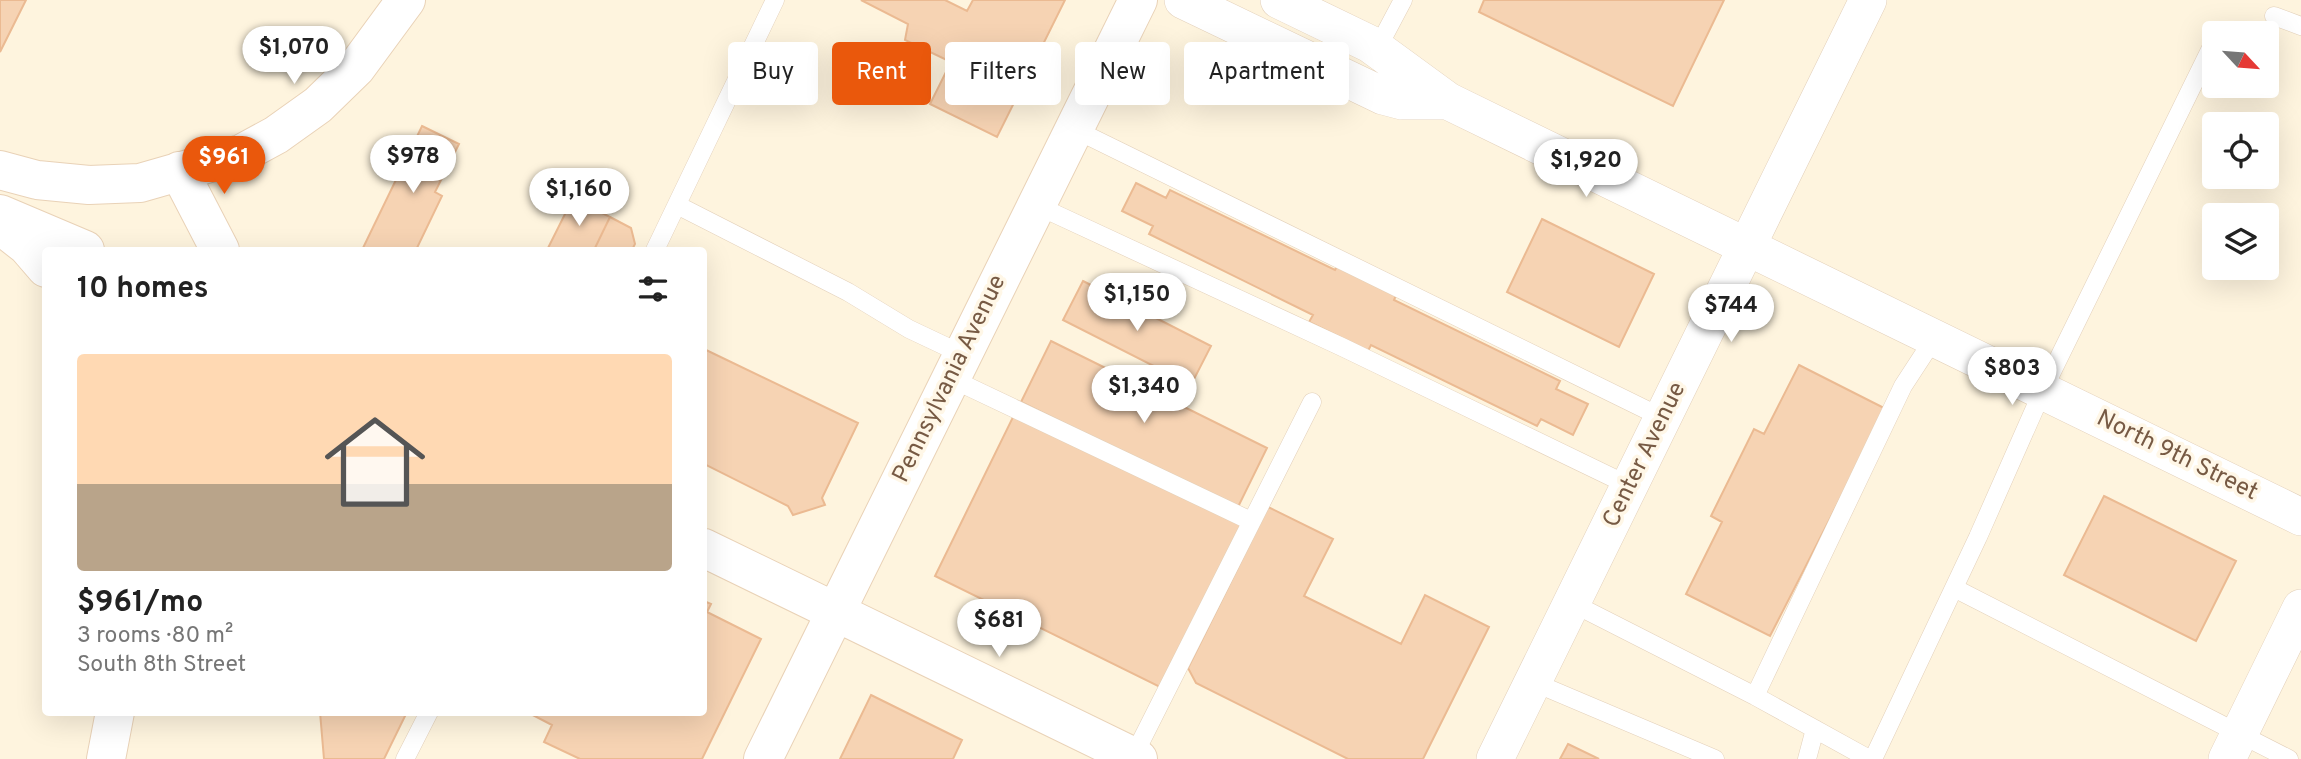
<!DOCTYPE html>
<meta charset="utf-8">
<style>
body{margin:0;font-family:Overpass,sans-serif;background:#f2f2f2;color:#222;height:100vh;display:flex;flex-direction:column;font-size:26px;white-space:nowrap}
*{box-sizing:border-box;margin:0}
p{font-size:23px;color:#767676}
.icon{flex:none;width:38px;height:38px;fill:none;stroke:currentColor;stroke-width:2;stroke-linecap:round;stroke-linejoin:round}
.map{position:relative;flex:1;overflow:hidden}
.sheet{position:absolute;left:42px;top:247px;width:665px;height:469px;display:flex;flex-direction:column;background:#fff;border-radius:7px;box-shadow:0 7px 28px #0002}
.sheet>*{flex:none}
.guide{position:absolute;left:728px;top:42px;width:665px;height:63px;display:flex;gap:14px}
.needle{width:46px;rotate:116deg}
.buttons{position:absolute;left:2202px;top:21px;display:grid;gap:14px}
.buttons a{display:grid;place-items:center;width:77px;height:77px;border-radius:7px;background:#fff;box-shadow:0 7px 28px #0002;font-size:35px}
.price{position:absolute;translate:-50% -60px;padding:0 16px;border-radius:24px;background:#fff;color:#222;font-size:23px;line-height:46px;filter:drop-shadow(0 2px 4px #0008)}
.price::after{content:'';position:absolute;left:50%;top:42px;width:21px;height:16px;margin-left:-10px;background:inherit;clip-path:polygon(0 0,100% 0,50% 100%)}
.price.current{background:#ea580c;color:#fff}
ul{padding:0;list-style:none}
li{display:grid;align-content:center;gap:14px;height:371px;padding:0 35px}
li span{display:grid;place-items:center;height:217px;border-radius:7px;color:#555}
li>.icon{margin-inline-start:auto}
span .icon{width:126px;height:126px;fill:#fffc;stroke-width:1}
li b{font-size:30px}
h2{display:flex;justify-content:space-between;align-items:center;height:84px;padding:0 35px;font-size:30px}
.pill{padding:0 24px;border-radius:7px;background:#fff;box-shadow:0 7px 28px #0002;font-size:24px;line-height:63px}
.pill.current{background:#ea580c;color:#fff}
.map>svg:first-child{display:block}
.building{fill:#f6d3b3;stroke:#ebba92;stroke-width:2}
.lines{fill:none;stroke-linecap:round;stroke-linejoin:round}
.lane-casing{stroke:#e3d0ba;stroke-width:19}
.street-casing{stroke:#e3d0ba;stroke-width:38}
.secondary-casing{stroke:#e9d2b7;stroke-width:40}
.lane{stroke:#fff;stroke-width:18}
.street{stroke:#fff;stroke-width:37}
.secondary{stroke:#fff;stroke-width:38}
.labels{text-anchor:middle;dominant-baseline:central;stroke-width:7;stroke-linejoin:round;paint-order:stroke}
.street-label{font-size:24px;fill:#775a44;stroke:#fff7e7}
</style>
<div class="map">
<svg width="2301" height="759" viewBox="0 0 2301 759">
<rect width="100%" height="100%" fill="#fef4de"/>
<!-- building -->
<path class="building" d="M 0,0 L 26,0 L 0,52 Z
M 861,0 L 945,0 L 967,11 L 973,0 L 1065,0 L 997,137 L 930,104 L 951,62 L 905,40 L 908,24 Z
M 1484,0 L 1724,0 L 1673,106 L 1479,12 Z
M 422,126 L 459,144 L 435,192 L 442,196 L 416,250 L 362,250 Z
M 1136,183 L 1166,198 L 1170,190 L 1335,270 L 1338,265 L 1397,293 L 1394,300 L 1560,381 L 1556,389 L 1588,404 L 1573,435 L 1541,419 L 1537,426 L 1371,345 L 1368,351 L 1309,322 L 1313,315 L 1149,234 L 1153,226 L 1122,211 Z
M 573,198 L 610,217 L 594,250 L 547,250 Z
M 610,217 L 631,228 L 635,244 L 632,250 L 594,250 Z
M 1542,219 L 1654,274 L 1619,347 L 1507,292 Z
M 1083,281 L 1211,346 L 1191,385 L 1063,320 Z
M 1051,341 L 1267,448 L 1237,509 L 1021,402 Z
M 704,349 L 858,423 L 822,498 L 825,505 L 793,515 L 788,506 L 704,464 Z
M 1799,365 L 1886,409 L 1770,636 L 1686,594 L 1722,522 L 1711,516 L 1754,429 L 1764,434 Z
M 1015,413 L 1243,525 L 1162,688 L 935,576 Z
M 2104,496 L 2236,561 L 2196,641 L 2064,575 Z
M 1268,507 L 1333,539 L 1304,596 L 1401,644 L 1425,595 L 1489,627 L 1423,759 L 1348,759 L 1196,683 L 1188,668 Z
M 704,601 L 711,604 L 707,612 L 761,639 L 702,759 L 580,759 L 544,742 L 552,725 L 527,712 L 704,712 Z
M 871,695 L 962,740 L 953,759 L 840,759 Z
M 320,712 L 407,712 L 384,759 L 324,759 Z
M 1568,744 L 1599,759 L 1560,759 Z"/>
<g class="lines">
<defs>
<path id="lane" d="M 2274,16 L 2301,26
M 1377,49 L 1403,0
M 1074,129 L 1663,418
M 677,205 L 848,292 L 909,329 L 962,354
M 1036,205 L 1342,347 L 1630,486
M 655,250 L 775,0
M 950,378 L 1251,521
M 1954,588 L 2289,759
M 1572,603 L 1755,696 L 1869,759
M 1533,682 L 1715,759
M 1755,696 L 1903,386 L 1935,337
M 405,759 L 429,712
M 1132,759 L 1312,402
M 1807,759 L 1815,729
M 1873,759 L 1978,537 L 2043,390 L 2214,42"/>
<path id="street" d="M 1183,0 L 1383,96 L 1402,101 L 1448,101
M 1279,0 L 1370,44 L 1448,101 L 2301,517
M 1495,759 L 1868,0
M 2227,759 L 2301,608"/>
<path id="secondary" d="M 0,170 L 37,180 L 89,185 L 140,183 L 241,154 L 276,135 L 318,105 L 356,68 L 406,0
M 179,171 L 220,250
M 0,214 L 85,250
M 0,225 L 27,246 L 46,268
M 704,548 L 1138,759
M 106,759 L 115,712
M 763,759 L 1138,0"/>
</defs>
<!-- lane casing -->
<use href="#lane" class="lane-casing"/>
<!-- street casing -->
<use href="#street" class="street-casing"/>
<!-- secondary casing -->
<use href="#secondary" class="secondary-casing"/>
<!-- lane -->
<use href="#lane" class="lane"/>
<!-- street -->
<use href="#street" class="street"/>
<!-- secondary -->
<use href="#secondary" class="secondary"/>
</g>
<g class="labels">
<!-- street labels -->
<g class="street-label">
<text transform="translate(950 379) rotate(-64)">Pennsylvania Avenue</text>
<text transform="translate(1645 455) rotate(-64)">Center Avenue</text>
<text transform="translate(2177 456) rotate(26)">North 9th Street</text>
</g>
</g>
</svg>
<div class="buttons">
<a><svg class="needle" viewBox="-14 -14 28 28"><path d="M0-13l5 13h-10z" fill="#e53935"/><path d="M0 13l5-13h-10z" fill="#767676"/></svg></a>
<a><svg class="icon" aria-label="locate" viewBox="0 0 24 24"><circle cx="12" cy="12" r="6"/><path d="M12 2v4M12 18v4M2 12h4M18 12h4"/></svg></a>
<a><svg class="icon" aria-label="layers" viewBox="0 0 24 24"><path d="M12 4l9 5-9 5-9-5zM3 14l9 5 9-5"/></svg></a>
</div>
<b class="price" style="left:294px;top:86px">$1,070</b>
<b class="price" style="left:413px;top:195px">$978</b>
<b class="price current" style="left:224px;top:196px">$961</b>
<b class="price" style="left:1586px;top:199px">$1,920</b>
<b class="price" style="left:579px;top:228px">$1,160</b>
<b class="price" style="left:1137px;top:333px">$1,150</b>
<b class="price" style="left:1731px;top:344px">$744</b>
<b class="price" style="left:2012px;top:407px">$803</b>
<b class="price" style="left:1144px;top:425px">$1,340</b>
<b class="price" style="left:999px;top:659px">$681</b>
<div class="guide">
<a class="pill">Buy</a>
<a class="pill current">Rent</a>
<a class="pill">Filters</a>
<a class="pill">New</a>
<a class="pill">Apartment</a>
</div>
<section class="sheet">
<h2>10 homes<svg class="icon" aria-label="filters" viewBox="0 0 24 24"><path d="M4 7h16M4 17h16"/><circle cx="9" cy="7" r="2"/><circle cx="15" cy="17" r="2"/></svg></h2>
<ul>
<li><span style="background:linear-gradient(#ffd9b3 60%,#b9a48a 0)"><svg class="icon" aria-label="home" viewBox="0 0 24 24"><path d="M3 11l9-7 9 7M6 9v11h12V9"/></svg></span><div><b>$961/mo</b><p>3 rooms · 80 m²</p><p>South 8th Street</p></div></li>
</ul>
</section>
</div>
